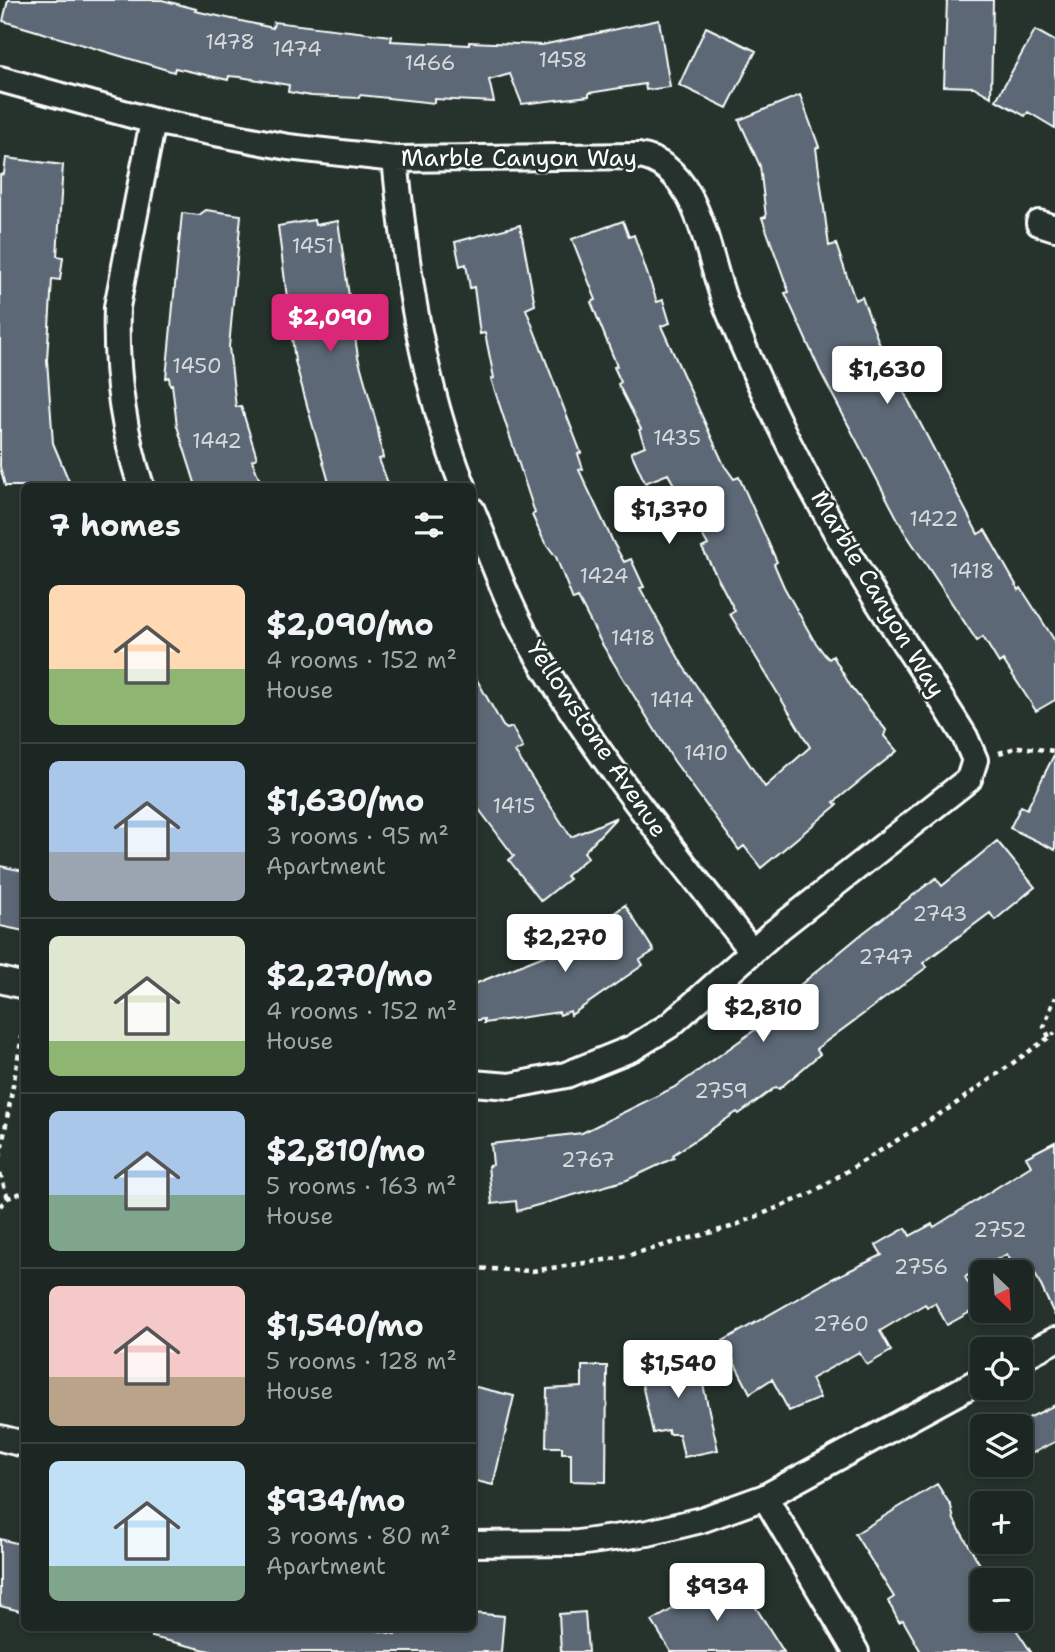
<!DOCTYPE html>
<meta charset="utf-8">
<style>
body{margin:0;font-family:"Shantell Sans",sans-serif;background:#29322f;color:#f1f3f6;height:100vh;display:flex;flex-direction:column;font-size:26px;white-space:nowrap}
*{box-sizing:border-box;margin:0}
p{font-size:23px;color:#a0a5a5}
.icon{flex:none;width:38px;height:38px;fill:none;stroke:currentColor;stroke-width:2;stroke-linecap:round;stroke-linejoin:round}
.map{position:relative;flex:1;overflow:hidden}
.panel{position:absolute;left:21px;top:483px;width:455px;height:1148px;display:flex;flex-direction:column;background:#1c2622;border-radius:10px;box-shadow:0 4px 10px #0003,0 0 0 2px #3a4340}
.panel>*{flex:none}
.needle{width:46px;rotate:155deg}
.buttons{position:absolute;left:970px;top:1260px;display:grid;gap:14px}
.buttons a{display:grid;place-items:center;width:63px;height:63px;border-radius:10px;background:#1c2622;box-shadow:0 4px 10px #0003,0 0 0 2px #3a4340;font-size:35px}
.price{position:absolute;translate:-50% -60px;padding:0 16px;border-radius:7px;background:#fff;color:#222;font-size:23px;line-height:46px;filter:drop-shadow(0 2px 4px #0008)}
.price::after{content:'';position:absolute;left:50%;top:42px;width:21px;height:16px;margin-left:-10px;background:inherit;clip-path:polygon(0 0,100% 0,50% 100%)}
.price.on{background:#db2777;color:#fff}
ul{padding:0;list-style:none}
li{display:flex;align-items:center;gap:21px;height:175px;padding:0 28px}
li+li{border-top:2px solid #3a4340}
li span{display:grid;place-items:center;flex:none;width:196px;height:140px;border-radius:10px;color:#555}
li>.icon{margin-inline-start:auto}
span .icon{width:84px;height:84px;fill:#fffc;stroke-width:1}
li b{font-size:30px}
h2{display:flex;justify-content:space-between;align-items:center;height:84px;padding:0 28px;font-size:30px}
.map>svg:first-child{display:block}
.building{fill:#5b6774;stroke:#fff;stroke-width:2}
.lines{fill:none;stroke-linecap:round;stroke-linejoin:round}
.street-casing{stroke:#fff;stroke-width:30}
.path{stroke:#fff;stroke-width:4.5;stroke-dasharray:5 5;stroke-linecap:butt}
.street{stroke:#26332d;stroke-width:24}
.labels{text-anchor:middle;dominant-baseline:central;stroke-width:5;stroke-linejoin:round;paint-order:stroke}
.number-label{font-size:21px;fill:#d6d9dc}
.street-label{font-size:24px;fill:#fff;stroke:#26332d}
</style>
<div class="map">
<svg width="1055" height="1652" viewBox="0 0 1055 1652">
<rect width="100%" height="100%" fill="#26332d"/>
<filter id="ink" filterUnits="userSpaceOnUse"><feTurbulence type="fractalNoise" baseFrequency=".0143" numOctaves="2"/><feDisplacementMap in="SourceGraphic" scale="14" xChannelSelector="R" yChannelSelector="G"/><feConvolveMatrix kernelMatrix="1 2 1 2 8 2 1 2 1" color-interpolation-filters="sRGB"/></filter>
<g filter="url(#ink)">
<!-- building -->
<path class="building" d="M 8,0 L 162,0 L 196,9 L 195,11 L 273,28 L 274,22 L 392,36 L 391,41 L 469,45 L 469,42 L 542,45 L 659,20 L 670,87 L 646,90 L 645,84 L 589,93 L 589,96 L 522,104 L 510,74 L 489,80 L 494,102 L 434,99 L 434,103 L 360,95 L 359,98 L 311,96 L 288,92 L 289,85 L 240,77 L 229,76 L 228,80 L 175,68 L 174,72 L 3,21 Z
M 947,0 L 993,0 L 991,97 L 974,87 L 944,86 Z
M 706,27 L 756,51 L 727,108 L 679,85 Z
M 1035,30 L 1055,41 L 1055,128 L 1028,112 L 1025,116 L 996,100 Z
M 800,95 L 819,147 L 816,148 L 829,246 L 836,244 L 855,300 L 862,297 L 881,348 L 978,534 L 985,530 L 1019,590 L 1021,588 L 1055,641 L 1055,700 L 1036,711 L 1003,660 L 999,663 L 983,637 L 977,641 L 904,531 L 820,371 L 785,293 L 789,292 L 762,218 L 766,217 L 760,166 L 739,120 Z
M 6,158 L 63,165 L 57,256 L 63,257 L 60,280 L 52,279 L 47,360 L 53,443 L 71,486 L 5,486 L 0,467 L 0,175 L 4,174 Z
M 206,210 L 241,215 L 229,347 L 236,407 L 241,406 L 257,458 L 252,460 L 262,486 L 196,486 L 177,426 L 172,384 L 170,385 L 169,377 L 166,378 L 182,213 L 199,215 Z
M 314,220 L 315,225 L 338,221 L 358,357 L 377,425 L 383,458 L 379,459 L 389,486 L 330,486 L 308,409 L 295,361 L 278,226 Z
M 623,221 L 629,237 L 634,235 L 657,302 L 663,300 L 670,323 L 661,326 L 724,465 L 734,479 L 739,477 L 777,562 L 774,564 L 784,587 L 813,639 L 825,655 L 829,659 L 833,656 L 851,687 L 886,730 L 884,736 L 897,751 L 834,802 L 837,805 L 761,868 L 744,846 L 739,850 L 674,761 L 602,644 L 578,598 L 573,600 L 556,557 L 544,541 L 532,515 L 535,513 L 491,379 L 494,378 L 485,333 L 480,334 L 474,287 L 470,288 L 466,264 L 460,266 L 455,242 L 520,225 L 535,305 L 526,309 L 581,453 L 578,454 L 583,469 L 579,470 L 614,544 L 624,562 L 631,559 L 644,587 L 640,588 L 683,666 L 765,787 L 810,747 L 730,614 L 735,611 L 702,548 L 708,545 L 668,474 L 645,483 L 631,452 L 645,446 L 639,430 L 641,429 L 618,384 L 621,382 L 614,367 L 617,366 L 591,302 L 596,300 L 572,239 Z
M 472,671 L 503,726 L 507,729 L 512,727 L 523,748 L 515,752 L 571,837 L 617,817 L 584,852 L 588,857 L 566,876 L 569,879 L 541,901 L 509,860 L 514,856 L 472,800 Z
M 1055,753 L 1055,850 L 1010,828 L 1021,806 L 1027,809 Z
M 997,841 L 1035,887 L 995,920 L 990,913 L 923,963 L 927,967 L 816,1049 L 820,1054 L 779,1089 L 776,1087 L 739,1114 L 737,1112 L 673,1155 L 674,1158 L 627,1180 L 517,1211 L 516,1201 L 492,1204 L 488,1166 L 493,1165 L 491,1144 L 582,1133 L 677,1086 L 763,1024 L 759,1019 L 863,933 L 936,878 L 942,886 Z
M 0,866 L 24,871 L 24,931 L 0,926 Z
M 625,905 L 654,951 L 640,960 L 643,965 L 571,1015 L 570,1011 L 560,1015 L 559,1012 L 484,1023 L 484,1019 L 472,1021 L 472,985 L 573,944 Z
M 1055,1142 L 1055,1316 L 1036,1275 L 1022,1283 L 1020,1272 L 1017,1272 L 1007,1254 L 965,1277 L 981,1306 L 947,1325 L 935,1303 L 927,1307 L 925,1304 L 880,1331 L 891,1351 L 867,1365 L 859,1352 L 811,1379 L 820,1398 L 789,1411 L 772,1379 L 750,1393 L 723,1341 L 834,1278 L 882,1255 L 876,1245 L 906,1228 L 910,1236 L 932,1224 L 934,1227 L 1031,1166 L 1026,1157 Z
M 669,1347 L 672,1360 L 696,1354 L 718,1450 L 684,1457 L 679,1434 L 669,1434 L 668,1430 L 653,1433 L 638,1366 L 641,1366 L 639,1354 Z
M 582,1366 L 607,1366 L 606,1482 L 571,1481 L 571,1453 L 562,1453 L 562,1447 L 546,1447 L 547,1389 L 582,1387 Z
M 472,1386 L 514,1396 L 493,1485 L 472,1480 Z
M 1055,1405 L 1055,1442 L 1027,1456 L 1020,1441 L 1020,1426 L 1012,1426 Z
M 937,1484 L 951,1506 L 954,1520 L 989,1580 L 982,1580 L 982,1619 L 1009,1619 L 1031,1652 L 921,1652 L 903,1620 L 899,1622 L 888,1601 L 894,1597 L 855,1534 Z
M 0,1539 L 24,1545 L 24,1612 L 0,1606 Z
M 734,1573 L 784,1652 L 671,1652 L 652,1621 Z
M 585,1612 L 588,1652 L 561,1652 L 559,1614 Z
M 472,1613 L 504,1616 L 501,1652 L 214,1652 L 152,1637 L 153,1628 L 364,1628 L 395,1634 L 397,1628 L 472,1628 Z"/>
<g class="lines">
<defs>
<path id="street" d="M 0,79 L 153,121 L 288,147 L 395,159 L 639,156 C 700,165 707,259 727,307 C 765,401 812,494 865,581 C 897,634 933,684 965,737 L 975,760 L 969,779 L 773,933 L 670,1025 L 633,1048 L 566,1075 L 510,1086 L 472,1083
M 395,159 C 406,270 422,382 463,486
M 1039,223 L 1055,228
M 141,486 C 122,428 115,369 117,307 L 153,121
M 472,510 C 490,553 506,600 529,641 C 592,752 674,851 752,951
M 0,980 L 24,986
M 1020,1358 L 1055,1340
M 0,1438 L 24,1444
M 765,1497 L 856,1652
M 472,1544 L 578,1543 L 648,1533 L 701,1520 L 765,1497 L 982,1379"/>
</defs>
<!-- street casing -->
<use href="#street" class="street-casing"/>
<!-- path -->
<path class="path" d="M 999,753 L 1019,747 L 1055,751
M 1049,1037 L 1044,1027 L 1055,997
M 0,1157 L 24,1025
M 0,1174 L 8,1198
M 0,1206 L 8,1198 L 24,1192
M 472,1268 L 532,1271 L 618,1258 L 731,1227 L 810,1194 L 951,1107 L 1055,1033"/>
<!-- street -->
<use href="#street" class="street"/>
</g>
</g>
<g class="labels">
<!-- number labels -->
<g class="number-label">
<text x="230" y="42">1478</text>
<text x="297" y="49">1474</text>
<text x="563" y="60">1458</text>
<text x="430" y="63">1466</text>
<text x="313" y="246">1451</text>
<text x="197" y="366">1450</text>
<text x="677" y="438">1435</text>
<text x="217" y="441">1442</text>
<text x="934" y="519">1422</text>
<text x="972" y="571">1418</text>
<text x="604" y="576">1424</text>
<text x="633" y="638">1418</text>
<text x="672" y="700">1414</text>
<text x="706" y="753">1410</text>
<text x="514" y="806">1415</text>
<text x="940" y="914">2743</text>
<text x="886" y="957">2747</text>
<text x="721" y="1091">2759</text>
<text x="588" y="1160">2767</text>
<text x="1000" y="1230">2752</text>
<text x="921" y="1267">2756</text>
<text x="841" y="1324">2760</text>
</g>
<!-- street labels -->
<g class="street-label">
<text x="519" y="158">Marble Canyon Way</text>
<text transform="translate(878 594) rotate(59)">Marble Canyon Way</text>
<text transform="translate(597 739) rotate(56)">Yellowstone Avenue</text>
</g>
</g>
</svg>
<div class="buttons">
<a><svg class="needle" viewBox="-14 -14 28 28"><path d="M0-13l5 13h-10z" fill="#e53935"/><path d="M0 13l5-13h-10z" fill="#a0a5a5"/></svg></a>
<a><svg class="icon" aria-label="locate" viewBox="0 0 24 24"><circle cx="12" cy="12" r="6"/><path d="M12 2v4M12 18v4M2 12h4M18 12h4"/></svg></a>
<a><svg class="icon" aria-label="layers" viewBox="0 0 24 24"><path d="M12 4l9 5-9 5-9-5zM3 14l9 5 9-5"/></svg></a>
<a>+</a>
<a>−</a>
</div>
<b class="price on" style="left:330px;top:354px">$2,090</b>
<b class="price" style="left:887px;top:406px">$1,630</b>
<b class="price" style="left:669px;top:546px">$1,370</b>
<b class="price" style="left:565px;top:974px">$2,270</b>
<b class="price" style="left:763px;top:1044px">$2,810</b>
<b class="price" style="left:678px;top:1400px">$1,540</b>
<b class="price" style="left:717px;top:1623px">$934</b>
<section class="panel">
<h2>7 homes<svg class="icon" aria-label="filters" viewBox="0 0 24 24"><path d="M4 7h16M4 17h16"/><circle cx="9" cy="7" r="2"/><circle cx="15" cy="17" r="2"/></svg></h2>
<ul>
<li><span style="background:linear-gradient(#ffd9b3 60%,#8fb573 0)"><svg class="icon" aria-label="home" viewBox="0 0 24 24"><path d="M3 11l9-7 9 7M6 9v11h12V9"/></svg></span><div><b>$2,090/mo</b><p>4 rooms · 152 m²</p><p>House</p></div></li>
<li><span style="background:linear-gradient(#a9c7e8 65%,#9aa5b1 0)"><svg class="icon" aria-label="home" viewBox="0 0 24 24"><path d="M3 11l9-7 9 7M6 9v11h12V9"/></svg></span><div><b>$1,630/mo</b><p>3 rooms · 95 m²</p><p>Apartment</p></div></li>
<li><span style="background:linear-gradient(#dfe7d0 75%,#8fb573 0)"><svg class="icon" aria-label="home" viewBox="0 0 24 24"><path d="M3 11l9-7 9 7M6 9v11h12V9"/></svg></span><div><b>$2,270/mo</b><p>4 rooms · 152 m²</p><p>House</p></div></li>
<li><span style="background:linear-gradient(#a9c7e8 60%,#7fa58c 0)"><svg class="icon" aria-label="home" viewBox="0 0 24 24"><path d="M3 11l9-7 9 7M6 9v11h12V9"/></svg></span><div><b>$2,810/mo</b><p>5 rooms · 163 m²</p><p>House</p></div></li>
<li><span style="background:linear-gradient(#f6c9c9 65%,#b9a48a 0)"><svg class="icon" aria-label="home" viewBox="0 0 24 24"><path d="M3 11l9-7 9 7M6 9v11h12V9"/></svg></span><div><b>$1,540/mo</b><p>5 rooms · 128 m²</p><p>House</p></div></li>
<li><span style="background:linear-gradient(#bfe0f5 75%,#7fa58c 0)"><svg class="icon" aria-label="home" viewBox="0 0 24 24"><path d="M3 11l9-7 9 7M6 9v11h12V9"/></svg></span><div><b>$934/mo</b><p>3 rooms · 80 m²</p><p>Apartment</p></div></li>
</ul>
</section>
</div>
